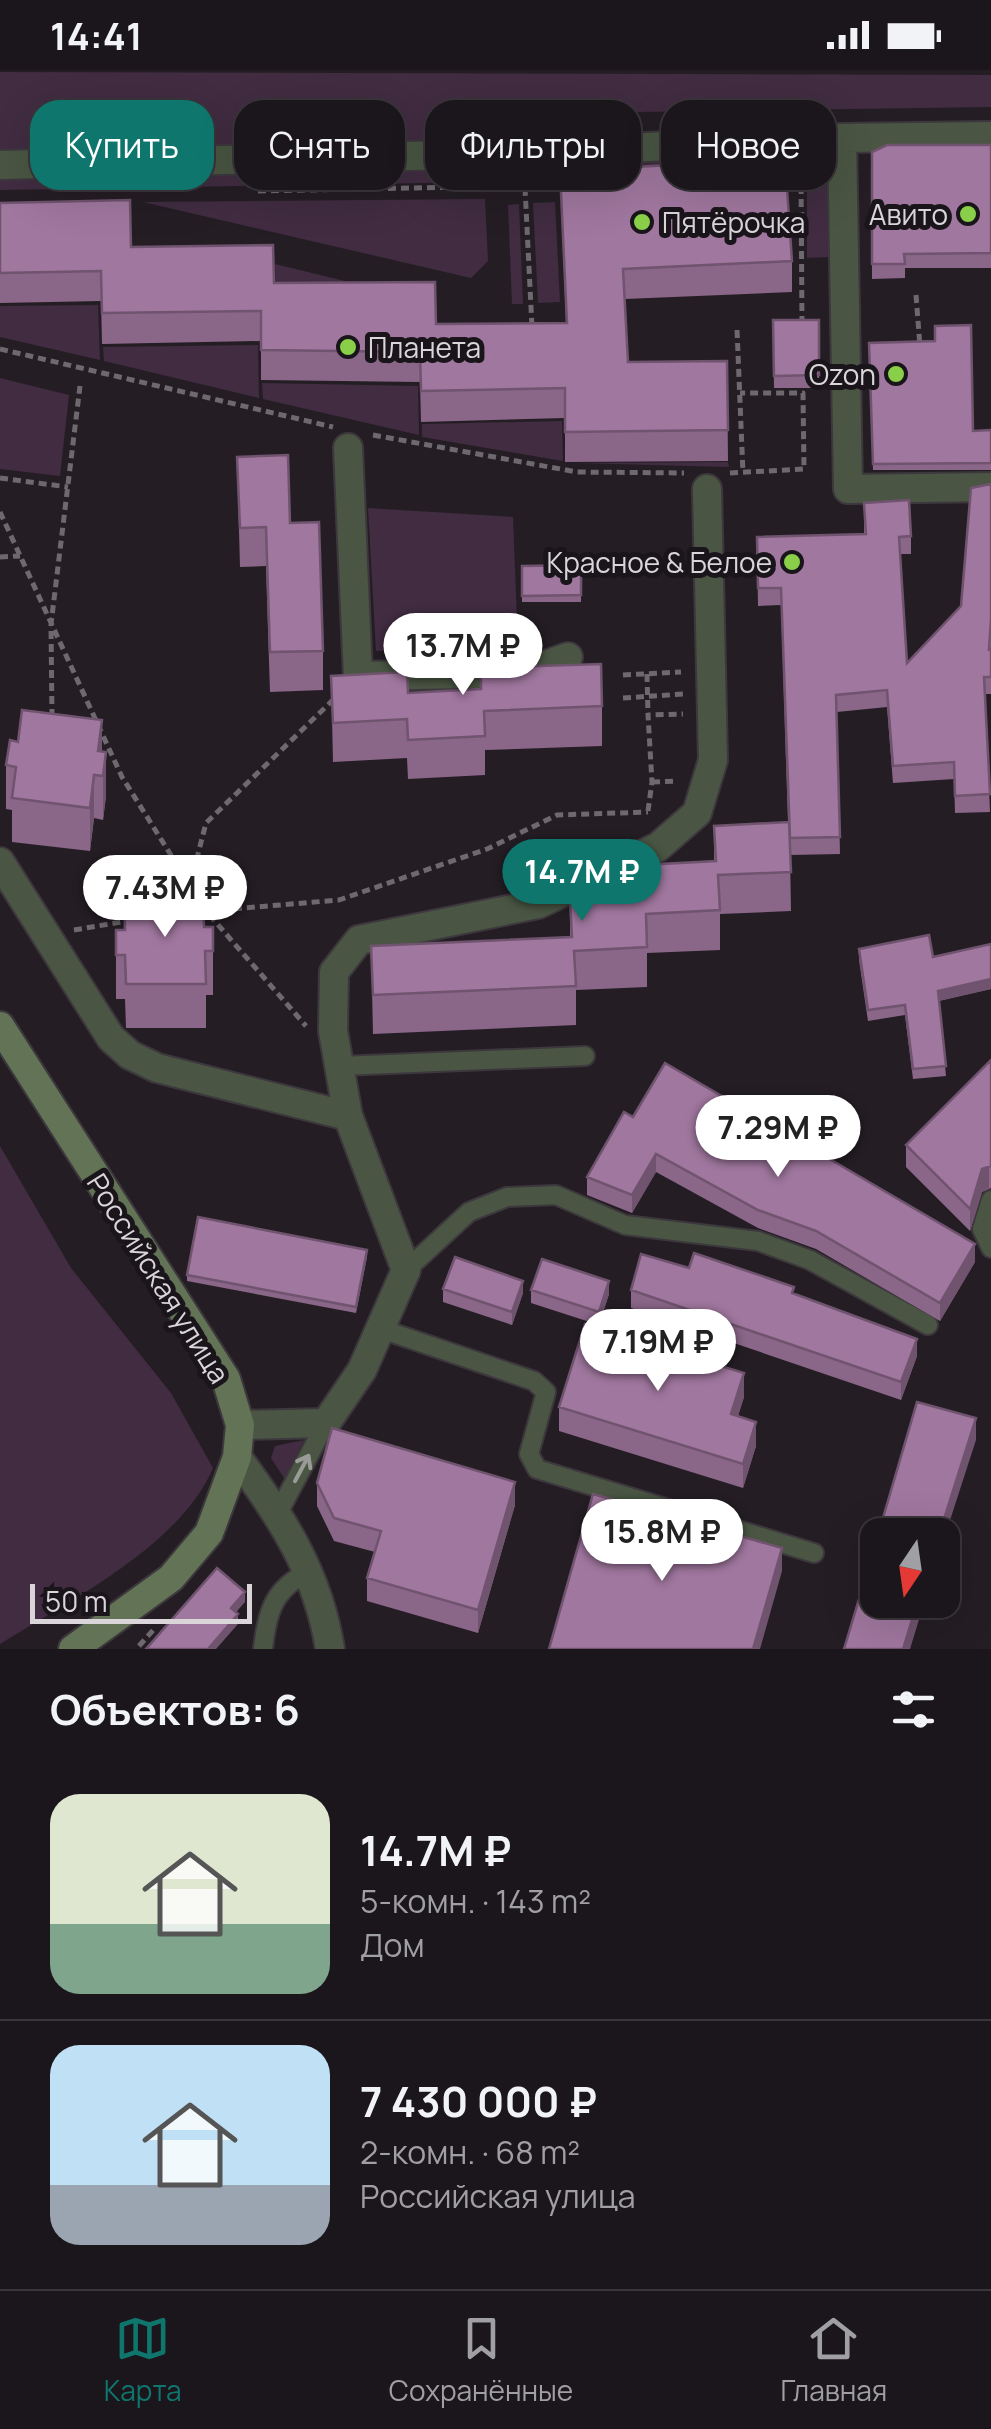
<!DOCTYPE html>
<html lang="ru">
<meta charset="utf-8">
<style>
body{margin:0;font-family:Manrope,sans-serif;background:#282328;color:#f1f3f6;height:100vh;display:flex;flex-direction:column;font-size:38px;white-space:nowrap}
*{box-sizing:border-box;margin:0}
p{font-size:32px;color:#a09fa3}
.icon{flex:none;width:55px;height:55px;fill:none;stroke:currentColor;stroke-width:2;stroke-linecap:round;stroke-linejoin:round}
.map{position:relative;height:1579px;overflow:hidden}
.drawer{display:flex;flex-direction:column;background:#1b161b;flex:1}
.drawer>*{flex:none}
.banner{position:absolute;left:30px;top:30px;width:932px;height:90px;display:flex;gap:20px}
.needle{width:65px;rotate:193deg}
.tools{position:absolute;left:860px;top:1448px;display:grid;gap:20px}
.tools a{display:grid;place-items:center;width:100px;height:100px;border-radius:20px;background:#1b161b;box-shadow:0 10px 40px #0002,0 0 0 2px #39353a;font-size:50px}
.scale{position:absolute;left:30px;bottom:25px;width:222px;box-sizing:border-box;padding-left:10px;border:5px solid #d9d5d9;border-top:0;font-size:28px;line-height:35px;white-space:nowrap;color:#d9d5d9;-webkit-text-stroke:8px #1a151a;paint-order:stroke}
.price{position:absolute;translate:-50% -85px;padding:0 22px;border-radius:35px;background:#fff;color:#222;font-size:32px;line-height:65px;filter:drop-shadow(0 2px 5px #0008)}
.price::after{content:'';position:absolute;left:50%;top:60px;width:30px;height:22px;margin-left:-15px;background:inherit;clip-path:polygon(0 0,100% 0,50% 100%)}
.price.active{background:#0f766e;color:#fff}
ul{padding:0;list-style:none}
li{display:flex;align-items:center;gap:30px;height:250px;padding:0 50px}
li+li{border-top:2px solid #39353a}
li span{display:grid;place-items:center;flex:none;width:280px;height:200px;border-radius:30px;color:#555}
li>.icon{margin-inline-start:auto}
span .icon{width:120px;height:120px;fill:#fffc;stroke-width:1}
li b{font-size:42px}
h2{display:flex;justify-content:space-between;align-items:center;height:120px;padding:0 50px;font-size:42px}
.chip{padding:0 35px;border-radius:30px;background:#1b161b;box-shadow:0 10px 40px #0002,0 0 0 2px #39353a;font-size:35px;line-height:90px}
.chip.active{background:#0f766e;color:#fff}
.status{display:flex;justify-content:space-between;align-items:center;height:70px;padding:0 50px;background:#1b161b;direction:ltr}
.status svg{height:28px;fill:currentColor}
.tab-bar{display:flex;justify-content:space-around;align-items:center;height:140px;border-top:2px solid #39353a;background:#1b161b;font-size:28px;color:#a09fa3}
.tab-bar a{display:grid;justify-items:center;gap:5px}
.tab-bar .active{color:#0f766e}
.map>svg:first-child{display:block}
.green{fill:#412c41}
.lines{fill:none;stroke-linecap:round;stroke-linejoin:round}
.service-casing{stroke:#3d383d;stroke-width:22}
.minor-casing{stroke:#3d383d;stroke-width:32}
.secondary-casing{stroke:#3d383d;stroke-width:32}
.path{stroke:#6e696e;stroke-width:5;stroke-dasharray:8 5;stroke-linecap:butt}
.service{stroke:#4a5643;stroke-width:18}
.minor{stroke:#4a5643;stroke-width:28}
.secondary{stroke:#627455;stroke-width:28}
.wall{fill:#8a6689}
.shaded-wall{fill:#70536f}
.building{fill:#a0779f;stroke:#70536f;stroke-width:2.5}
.oneway{stroke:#999c96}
.poi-dot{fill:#89cf49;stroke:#1a151a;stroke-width:4}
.labels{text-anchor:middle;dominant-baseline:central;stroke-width:10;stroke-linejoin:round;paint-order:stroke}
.poi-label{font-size:28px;fill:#d9d5d9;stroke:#1a151a;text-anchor:end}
.street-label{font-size:28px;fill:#d9d5d9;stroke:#1a151a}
</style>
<div class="status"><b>14:41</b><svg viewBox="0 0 49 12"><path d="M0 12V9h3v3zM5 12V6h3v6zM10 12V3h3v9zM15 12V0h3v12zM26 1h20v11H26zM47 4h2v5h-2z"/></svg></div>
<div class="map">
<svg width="991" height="1579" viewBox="0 0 991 1579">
<rect width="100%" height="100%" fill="#241e24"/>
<!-- green -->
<path class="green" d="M 0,2 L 991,5 L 991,37 L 490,44 L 490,75 L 0,86 Z
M 829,82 L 829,91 L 800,99 L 504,111 L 504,97 Z
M 490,97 L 490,112 L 0,120 L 0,109 Z
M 828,104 L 829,187 L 807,188 L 807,109 Z
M 485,129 L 488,191 L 471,208 L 143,132 Z
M 555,132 L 560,232 L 538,233 L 533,133 Z
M 519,134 L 523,234 L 512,234 L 508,135 Z
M 275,194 L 435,233 L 276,242 Z
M 98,235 L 100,290 L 0,267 L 0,236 Z
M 258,275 L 259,328 L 104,291 L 103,277 Z
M 0,308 L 69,325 L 60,406 L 0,399 Z
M 262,313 L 418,316 L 419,365 L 263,329 Z
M 562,351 L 563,391 L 422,367 L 422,354 Z
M 728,392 L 729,397 L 575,393 Z
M 368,438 L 513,447 L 518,578 L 376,581 Z
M 0,1076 L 71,1198 L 171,1323 L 213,1398 C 181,1475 69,1531 0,1574 Z
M 304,1370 L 285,1408 L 284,1408 L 271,1388 L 275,1376 Z"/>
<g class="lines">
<defs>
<path id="service" d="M 341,996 L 585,986
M 991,1130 L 982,1159 L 991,1178
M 406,1200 L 469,1142 L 507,1127 L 556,1125 L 625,1155 L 758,1171 L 810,1190 L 928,1255
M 384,1260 L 534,1311 L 546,1322 L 529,1384 L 537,1399 L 814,1483
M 278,1443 L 326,1353
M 263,1579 C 267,1541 274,1518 310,1501"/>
<path id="minor" d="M 991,66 L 842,68 L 848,419 L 991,417
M 0,95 L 497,84 L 842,68
M 348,378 L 358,606 L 523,603 L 568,587
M 0,792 L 111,968 L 130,985 L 157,998 L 348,1046 L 406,1200 L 362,1300 L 326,1353 L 240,1355
M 348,1046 L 333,961 L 334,902 L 359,870 L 538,834 L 658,777 L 697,743 L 713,690 L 707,419
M 237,1387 C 282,1448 318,1503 330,1579"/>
<path id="secondary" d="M 0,956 L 226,1309 L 240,1355 L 237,1387 L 209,1463 L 171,1508 L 73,1579"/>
</defs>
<!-- service casing -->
<use href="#service" class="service-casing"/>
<!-- minor casing -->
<use href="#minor" class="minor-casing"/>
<!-- secondary casing -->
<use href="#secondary" class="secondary-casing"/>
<!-- path -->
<path class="path" d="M 801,103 L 802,256
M 783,104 L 816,100
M 525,118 L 532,257
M 258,121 L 562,115
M 916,225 L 920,277
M 737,260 L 743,403
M 0,279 L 333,357
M 373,365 L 577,402 L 684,403
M 730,403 L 804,399 L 803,323 L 740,323
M 0,408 L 68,417
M 0,442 L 122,707 L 206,841 L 306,956
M 0,487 L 20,486
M 647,604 L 648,645
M 623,605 L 681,602
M 623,628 L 683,624
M 52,647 L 51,554 L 80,316
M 652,712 L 678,711
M 648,741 L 652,712 L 648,645 L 683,644
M 190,815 L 206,753 L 334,629
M 208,841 L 339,830 L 487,779 L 557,745 L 648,742
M 74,860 L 127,851
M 139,1576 L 155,1558"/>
<!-- service -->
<use href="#service" class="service"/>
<!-- minor -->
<use href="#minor" class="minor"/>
<!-- secondary -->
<use href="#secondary" class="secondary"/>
</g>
<!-- wall -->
<path class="wall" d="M 991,75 L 991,198 L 905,198 L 905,208 L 872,209 L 872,82 Z
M 560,101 L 792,191 L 792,222 L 625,229 L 628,292 L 727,291 L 728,391 L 565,392 L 565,348 L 421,352 L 420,312 L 261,310 L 261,271 L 102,274 L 101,231 L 0,233 L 0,133 L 131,177 L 436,254 L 566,253 Z
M 773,250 L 819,250 L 819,318 L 774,318 Z
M 869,273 L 973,361 L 991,360 L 991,400 L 873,400 Z
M 237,387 L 290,453 L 323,581 L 323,620 L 270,622 L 266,496 L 240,497 Z
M 991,414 L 991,624 L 985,624 L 990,742 L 955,743 L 954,709 L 893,713 L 887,637 L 837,642 L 840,784 L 790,785 L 791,841 L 720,844 L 720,880 L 647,883 L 647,917 L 576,920 L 576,955 L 373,964 L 371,876 L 570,867 L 570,831 L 643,828 L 643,795 L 714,791 L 714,756 L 788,752 L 781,535 L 758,536 L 757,467 L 864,464 L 864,433 L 911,466 L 911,484 L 900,484 L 907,593 L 961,536 Z
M 581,495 L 581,532 L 522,532 L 522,496 Z
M 331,606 L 408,623 L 602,636 L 602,676 L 485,680 L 485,705 L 408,709 L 407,688 L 333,692 Z
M 102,681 L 106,726 L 103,750 L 94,748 L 90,781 L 12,772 L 12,740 L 6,739 L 6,695 Z
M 213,857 L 213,925 L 206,925 L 206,958 L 126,958 L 125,929 L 116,929 L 116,860 Z
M 991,874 L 991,919 L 939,931 L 946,1006 L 913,1009 L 905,945 L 868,951 L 859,890 L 859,879 L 933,887 Z
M 991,990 L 991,1118 L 982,1122 L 970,1161 L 906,1097 L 906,1075 Z
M 633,1047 L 975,1192 L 940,1251 L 816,1179 L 758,1158 L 656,1102 L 632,1143 L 587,1125 L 587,1107 Z
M 367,1187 L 356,1243 L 187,1211 L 187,1205 Z
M 689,1198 L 794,1224 L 917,1286 L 901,1330 L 631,1238 L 631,1220 Z
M 443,1219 L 523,1223 L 512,1255 L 443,1232 Z
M 531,1220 L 609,1224 L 599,1255 L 531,1233 Z
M 744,1327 L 738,1346 L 756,1376 L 743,1418 L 559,1361 L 559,1337 Z
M 317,1413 L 515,1435 L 478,1563 L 367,1531 L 367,1508 L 375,1482 L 334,1471 L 317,1436 Z"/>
<!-- shaded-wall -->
<path class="shaded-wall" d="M 102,650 L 102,693 L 98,681 Z
M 106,682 L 106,726 L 103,750 L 103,706 Z
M 94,705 L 94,748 L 90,781 L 90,738 Z
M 991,909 L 991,919 L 938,931 L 938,921 Z
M 656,1084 L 656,1102 L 632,1143 L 632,1125 Z
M 989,1096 L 989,1118 L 982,1122 L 970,1161 L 970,1139 L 982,1099 Z
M 975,1174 L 975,1192 L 940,1251 L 940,1233 Z
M 523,1211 L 523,1223 L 512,1255 L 512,1242 Z
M 609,1211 L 609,1224 L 599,1255 L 599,1242 Z
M 917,1269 L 917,1286 L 901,1330 L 901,1312 Z
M 744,1303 L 744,1327 L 731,1368 L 731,1344 Z
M 976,1348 L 976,1370 L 942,1475 L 942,1465 L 939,1465 Z
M 756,1352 L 756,1376 L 743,1418 L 743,1394 Z
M 515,1412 L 515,1435 L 478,1563 L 478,1540 Z
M 782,1478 L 782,1501 L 760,1579 L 753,1579 Z
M 245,1522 L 245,1532 L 231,1548 L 231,1538 Z
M 918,1530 L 925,1530 L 910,1579 L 903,1579 Z
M 238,1544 L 238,1554 L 216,1579 L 208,1579 Z"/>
<!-- building -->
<path class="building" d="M 887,75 L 991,75 L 991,183 L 904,184 L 905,194 L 872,194 L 872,82 Z
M 785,89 L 792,191 L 623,199 L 628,292 L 727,291 L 728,360 L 565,362 L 565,318 L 421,321 L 420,282 L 261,280 L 261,241 L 102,243 L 101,201 L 0,203 L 0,133 L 130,130 L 131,177 L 273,175 L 274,213 L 435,212 L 436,254 L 567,253 L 560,101 Z
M 773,250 L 819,250 L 819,305 L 774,306 Z
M 971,255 L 973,361 L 991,360 L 991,393 L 873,394 L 869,273 L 935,271 L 935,256 Z
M 288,385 L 290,453 L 319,452 L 323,581 L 270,582 L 266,457 L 240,458 L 237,387 Z
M 991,414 L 991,549 L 989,579 L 991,578 L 991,607 L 984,607 L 990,724 L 955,726 L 954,692 L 893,696 L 887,620 L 836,625 L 840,767 L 790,768 L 781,518 L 758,518 L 757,467 L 866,464 L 864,433 L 909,430 L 911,466 L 899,467 L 907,593 L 961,536 L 971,418 Z
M 581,495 L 581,525 L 522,526 L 522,496 Z
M 601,594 L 602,636 L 484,641 L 485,666 L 408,670 L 407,649 L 333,653 L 331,606 L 407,602 L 408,623 L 481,619 L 481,598 Z
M 22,640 L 102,650 L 98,681 L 106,682 L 103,706 L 94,705 L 90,738 L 12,728 L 16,697 L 6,695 L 10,670 L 18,672 Z
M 789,752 L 791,802 L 718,805 L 720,840 L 646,844 L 647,877 L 574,881 L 576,916 L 373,925 L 371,876 L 572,867 L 570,831 L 645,828 L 643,795 L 716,791 L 714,756 Z
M 203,826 L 204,857 L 213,857 L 213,881 L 205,881 L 206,914 L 126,914 L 125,885 L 116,885 L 116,860 L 125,860 L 124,827 Z
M 929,865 L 933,887 L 991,874 L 991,909 L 938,921 L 946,996 L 913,999 L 905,935 L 868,940 L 859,879 Z
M 991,990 L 991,1096 L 982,1099 L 970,1139 L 906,1075 Z
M 665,993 L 975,1174 L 940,1233 L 816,1161 L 758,1140 L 656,1084 L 632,1125 L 587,1107 L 624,1042 L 633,1047 Z
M 198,1147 L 367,1180 L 356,1237 L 187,1205 Z
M 694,1183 L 794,1217 L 792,1223 L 917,1269 L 901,1312 L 631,1220 L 641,1184 L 689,1198 Z
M 455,1187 L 523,1211 L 512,1242 L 443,1219 Z
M 542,1189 L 609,1211 L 599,1242 L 531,1220 Z
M 585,1254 L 744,1303 L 731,1344 L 756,1352 L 743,1394 L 559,1337 Z
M 917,1332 L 976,1348 L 939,1465 L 878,1465 Z
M 332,1358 L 515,1412 L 478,1540 L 367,1508 L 381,1461 L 334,1448 L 317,1413 Z
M 593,1424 L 782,1478 L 753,1579 L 549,1579 Z
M 878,1466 L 878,1530 L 918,1530 L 903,1579 L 844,1579 Z
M 217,1498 L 245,1522 L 231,1538 L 238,1544 L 208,1579 L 146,1579 Z"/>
<!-- one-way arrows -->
<defs><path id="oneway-shaft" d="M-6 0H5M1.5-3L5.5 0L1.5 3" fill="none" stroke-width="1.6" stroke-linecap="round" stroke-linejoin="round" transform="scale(2.5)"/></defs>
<use class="oneway" href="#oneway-shaft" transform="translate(302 1398) rotate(-62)"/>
<!-- markers -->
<g class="poi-dot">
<circle cx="968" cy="144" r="10"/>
<circle cx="642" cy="152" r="10"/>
<circle cx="348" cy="277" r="10"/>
<circle cx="896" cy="304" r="10"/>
<circle cx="792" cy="492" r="10"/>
</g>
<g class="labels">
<!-- poi labels -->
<g class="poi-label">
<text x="948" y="144">Авито</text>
<text x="662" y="152" text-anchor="start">Пятёрочка</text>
<text x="368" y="277" text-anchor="start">Планета</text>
<text x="876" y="304">Ozon</text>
<text x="772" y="492">Красное &amp; Белое</text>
</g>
<!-- street labels -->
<g class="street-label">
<text transform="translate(159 1208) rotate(58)">Российская улица</text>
</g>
</g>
</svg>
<div class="tools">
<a><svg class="needle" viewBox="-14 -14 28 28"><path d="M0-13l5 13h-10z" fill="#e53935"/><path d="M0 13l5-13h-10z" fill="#a09fa3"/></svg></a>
</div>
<div class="scale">50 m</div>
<b class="price" style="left:463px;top:628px">13.7M ₽</b>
<b class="price active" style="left:582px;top:854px">14.7M ₽</b>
<b class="price" style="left:165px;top:870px">7.43M ₽</b>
<b class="price" style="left:778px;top:1110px">7.29M ₽</b>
<b class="price" style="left:658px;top:1324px">7.19M ₽</b>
<b class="price" style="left:662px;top:1514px">15.8M ₽</b>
<div class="banner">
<a class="chip active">Купить</a>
<a class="chip">Снять</a>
<a class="chip">Фильтры</a>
<a class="chip">Новое</a>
</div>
</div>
<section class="drawer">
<h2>Объектов: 6<svg class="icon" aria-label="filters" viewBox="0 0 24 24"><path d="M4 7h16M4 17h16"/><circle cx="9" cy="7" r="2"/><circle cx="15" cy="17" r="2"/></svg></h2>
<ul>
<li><span style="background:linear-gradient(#dfe7d0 65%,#7fa58c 0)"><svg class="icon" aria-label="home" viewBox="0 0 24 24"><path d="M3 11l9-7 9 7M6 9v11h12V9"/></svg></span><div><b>14.7M ₽</b><p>5-комн. · 143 m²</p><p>Дом</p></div></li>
<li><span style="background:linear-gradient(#bfe0f5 70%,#9aa5b1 0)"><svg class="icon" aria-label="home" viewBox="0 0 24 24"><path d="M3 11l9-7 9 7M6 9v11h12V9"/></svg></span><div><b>7 430 000 ₽</b><p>2-комн. · 68 m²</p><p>Российская улица</p></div></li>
</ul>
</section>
<nav class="tab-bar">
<a class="active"><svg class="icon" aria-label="map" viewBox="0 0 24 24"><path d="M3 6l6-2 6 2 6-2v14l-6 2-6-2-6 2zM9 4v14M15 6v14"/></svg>Карта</a>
<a><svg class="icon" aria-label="saved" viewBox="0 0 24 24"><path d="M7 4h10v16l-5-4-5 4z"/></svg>Сохранённые</a>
<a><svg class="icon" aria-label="home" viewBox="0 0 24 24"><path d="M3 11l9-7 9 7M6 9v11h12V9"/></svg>Главная</a>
</nav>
